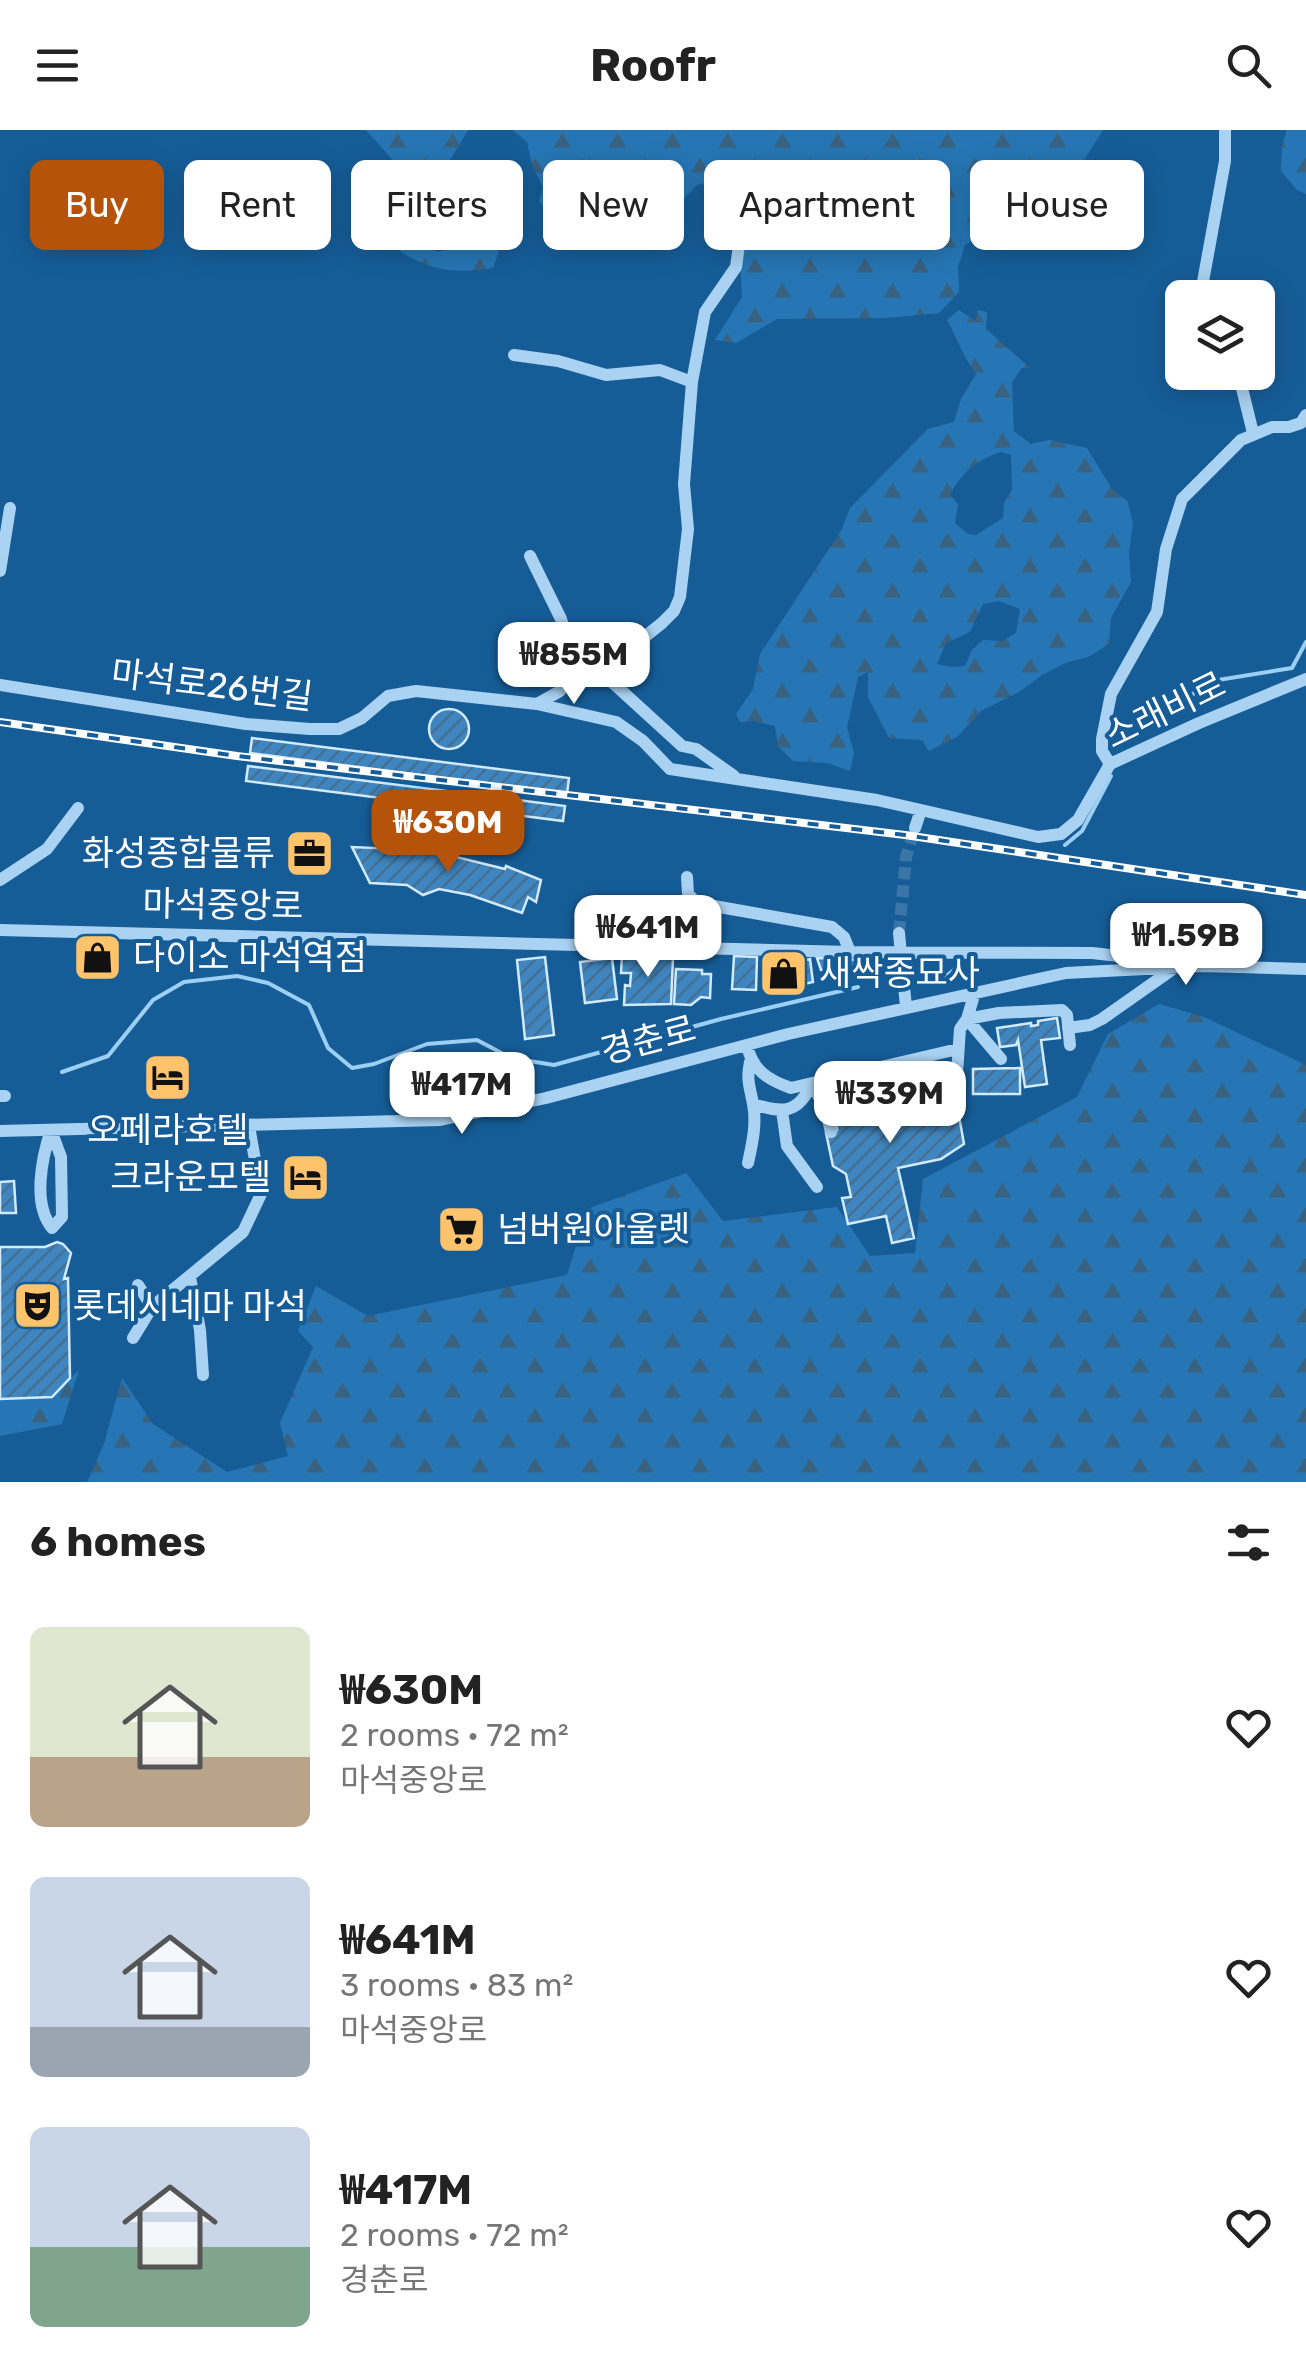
<!DOCTYPE html>
<meta charset="utf-8">
<style>
body{margin:0;font-family:Rubik,"Noto Sans KR",sans-serif;background:#f6f6f6;color:#222;height:100vh;display:flex;flex-direction:column;font-size:38px;white-space:nowrap}
*{box-sizing:border-box;margin:0}
p{font-size:32px;color:#767676}
.icon{flex:none;width:55px;height:55px;fill:none;stroke:currentColor;stroke-width:2;stroke-linecap:round;stroke-linejoin:round}
.map{position:relative;height:1352px;overflow:hidden}
.sheet{display:flex;flex-direction:column;background:#fff;flex:1}
.sheet>*{flex:none}
.top-card{position:absolute;left:30px;top:30px;width:1248px;height:90px;display:flex;gap:20px}
.tools{position:absolute;left:1165px;top:150px;display:grid;gap:20px}
.tools a{display:grid;place-items:center;width:110px;height:110px;border-radius:15px;background:#fff;box-shadow:0 5px 25px #0003;font-size:50px}
.price{position:absolute;translate:-50% -85px;padding:0 22px;border-radius:20px;background:#fff;color:#222;font-size:32px;line-height:65px;filter:drop-shadow(0 2px 5px #0008)}
.price::after{content:'';position:absolute;left:50%;top:60px;width:30px;height:22px;margin-left:-15px;background:inherit;clip-path:polygon(0 0,100% 0,50% 100%)}
.price.selected{background:#b45309;color:#fff}
ul{padding:0;list-style:none}
li{display:flex;align-items:center;gap:30px;height:250px;padding:0 30px}
li span{display:grid;place-items:center;flex:none;width:280px;height:200px;border-radius:15px;color:#555}
li>.icon{margin-inline-start:auto}
span .icon{width:120px;height:120px;fill:#fffc;stroke-width:1}
li b{font-size:42px}
h2{display:flex;justify-content:space-between;align-items:center;height:120px;padding:0 30px;font-size:42px}
.pill{padding:0 35px;border-radius:15px;background:#fff;box-shadow:0 5px 25px #0003;font-size:35px;line-height:90px}
.pill.selected{background:#b45309;color:#fff}
header{display:flex;justify-content:space-between;align-items:center;height:130px;padding:0 30px;background:#fff;font-size:45px;font-weight:700}
.map>svg:first-child{display:block}
.forest{fill:url(#forest-firs);fill-rule:evenodd}
.lines{fill:none;stroke-linecap:round;stroke-linejoin:round}
.stream{stroke:#9ccff4;stroke-width:4}
.building{fill:url(#building-hatch);stroke:#d1eafc;stroke-width:2.5}
.minor-tunnel{stroke:#3975a7;stroke-width:12;stroke-dasharray:12 6;stroke-linecap:butt}
.minor{stroke:#aad2f2;stroke-width:12}
.rail-casing{stroke:#fff;stroke-width:8}
.rail{stroke:#165d98;stroke-width:4;stroke-dasharray:11;stroke-linecap:butt}
.labels{text-anchor:middle;dominant-baseline:central;stroke-width:8;stroke-linejoin:round;paint-order:stroke}
.street-label{font-size:35px;fill:#fff;stroke:#165d98}
.poi-label{font-size:35px;fill:#fff;stroke:#165d98;text-anchor:start}
</style>
<header><svg class="icon" aria-label="menu" viewBox="0 0 24 24"><path d="M4 6h16M4 12h16M4 18h16"/></svg>Roofr<svg class="icon" aria-label="search" viewBox="0 0 24 24"><circle cx="10" cy="10" r="6"/><path d="M15 15l6 6"/></svg></header>
<div class="map">
<svg width="1306" height="1352" viewBox="0 0 1306 1352">
<defs>
<pattern id="forest-firs" width="22" height="20" patternUnits="userSpaceOnUse" patternTransform="scale(2.5)"><rect width="22" height="20" fill="#2676b5"/><path d="M5 1l3.5 6h-7zM16 11l3.5 6h-7z" fill="#396180"/></pattern>
<pattern id="building-hatch" width="6" height="6" patternUnits="userSpaceOnUse" patternTransform="scale(2.5)"><rect width="6" height="6" fill="#3f86c0"/><path d="M-1 1l2-2M0 6l6-6M5 7l2-2" fill="none" stroke="#446f92"/></pattern>
</defs>
<rect width="100%" height="100%" fill="#165d98"/>
<!-- forest -->
<path class="forest" d="M 366,0 L 468,0 L 447,35 L 482,64 L 508,95 L 493,138 C 453,144 429,141 395,118 L 396,92 L 437,122 L 459,116 L 459,87 L 436,65 L 414,64 L 413,53 Z
M 513,0 L 1103,0 L 1069,54 L 1013,110 L 1000,95 L 965,115 L 958,137 L 959,162 L 939,183 L 887,188 L 777,189 L 736,213 L 715,210 L 742,167 L 740,121 L 766,71 L 722,49 L 697,55 L 674,79 L 647,82 L 634,72 L 621,49 L 582,29 L 563,52 L 547,82 L 539,71 L 543,58 L 532,35 L 527,12 Z
M 1287,0 L 1306,0 L 1306,64 L 1297,60 L 1281,41 L 1282,16 Z
M 959,180 L 975,191 L 978,180 L 987,182 L 986,199 L 1030,238 L 1022,238 L 1012,252 L 1014,301 L 1031,314 L 1049,310 L 1087,318 L 1112,359 L 1128,372 L 1133,394 L 1129,422 L 1131,452 L 1111,488 L 1109,514 L 1088,527 L 1065,533 L 1042,545 L 1019,562 L 981,581 L 957,607 L 929,621 L 922,610 L 889,608 L 868,567 L 868,542 L 858,547 L 847,597 L 854,623 L 850,641 L 827,633 L 793,631 L 778,616 L 775,596 L 753,591 L 740,592 L 736,584 L 753,559 L 760,524 L 842,399 L 850,378 L 928,299 L 954,292 L 961,269 L 976,244 C 963,227 958,209 947,190 ZM 1001,322 L 1011,325 L 1012,360 L 1004,373 L 1003,388 L 976,405 L 968,404 L 955,393 L 958,374 L 950,365 C 960,344 979,328 1001,322 ZM 999,471 L 1020,479 L 1016,503 L 1003,511 L 983,510 L 972,520 L 965,536 L 951,537 L 937,534 L 946,513 L 970,502 L 983,474 Z
M 1159,874 L 1204,887 L 1306,935 L 1306,1352 L 87,1352 L 104,1314 L 122,1248 L 153,1294 L 227,1342 L 288,1326 L 280,1293 L 313,1217 L 298,1201 L 316,1156 L 368,1186 L 567,1145 L 587,1079 L 686,1043 L 723,1091 L 837,1077 L 870,1126 L 915,1123 L 923,1049 L 1077,967 L 1108,904 Z
M 79,1240 L 62,1294 L 0,1306 L 0,1269 L 52,1267 Z"/>
<g class="lines">
<!-- stream -->
<path class="stream" d="M 1121,613 L 1212,551 L 1292,538 L 1306,512
M 1065,715 L 1082,701 L 1111,646
M 945,847 L 960,835
M 62,942 L 108,926 L 153,870 L 184,852 L 237,846 L 268,853 L 309,875 L 328,918 L 352,938 L 374,934 L 427,914 L 477,910 L 511,928 L 554,935 L 721,889 L 858,857"/>
</g>
<!-- building -->
<path class="building" d="M429 599a20 20 0 1 1 40 0a20 20 0 1 1-40 0Z
M 252,608 L 569,648 L 567,664 L 250,623 Z
M 248,636 L 565,676 L 563,691 L 246,651 Z
M 421,714 L 436,716 L 436,722 L 505,739 L 506,736 L 541,750 L 536,772 L 528,767 L 522,783 L 470,765 L 439,759 L 423,765 L 407,755 L 370,753 L 352,717 L 420,720 Z
M 622,826 L 673,828 L 671,874 L 624,875 L 625,855 L 630,856 L 631,843 L 621,843 Z
M 734,826 L 757,827 L 756,860 L 732,859 Z
M 545,827 L 554,905 L 525,909 L 517,830 Z
M 612,828 L 617,869 L 585,873 L 580,832 Z
M 817,828 L 861,830 L 861,840 L 821,840 Z
M 810,829 L 813,852 L 795,856 L 794,851 L 785,852 L 787,858 L 775,861 L 774,854 L 770,855 L 766,839 Z
M 676,839 L 702,840 L 702,844 L 711,844 L 710,868 L 701,867 L 691,875 L 674,874 Z
M 1057,888 L 1060,908 L 1041,910 L 1047,954 L 1025,957 L 1018,910 L 1016,915 L 1000,917 L 997,898 L 1031,893 L 1031,896 L 1038,895 L 1038,891 Z
M 188,935 L 189,957 L 149,961 L 147,939 Z
M 1020,938 L 1020,964 L 973,964 L 973,939 Z
M 947,940 L 952,951 L 942,953 L 949,988 L 959,986 L 964,1014 L 941,1029 L 898,1038 L 914,1108 L 892,1113 L 886,1086 L 848,1094 L 842,1068 L 851,1067 L 846,1044 L 833,1036 L 826,1003 L 837,1000 L 832,963 L 842,961 L 844,966 L 942,945 L 941,941 Z
M 14,1051 L 16,1083 L 0,1083 L 0,1052 Z
M 57,1112 L 63,1114 L 71,1123 L 64,1149 L 68,1148 L 70,1248 L 52,1267 L 0,1269 L 0,1117 L 45,1117 Z"/>
<g class="lines">
<!-- minor-tunnel -->
<path class="minor-tunnel" d="M 899,803 L 906,727 L 915,698"/>
<!-- minor -->
<path class="minor" d="M 1200,168 L 1225,31 L 1225,0
M 514,225 L 558,231 L 606,245 L 660,240 L 692,252
M 1238,242 L 1253,303
M 530,426 L 561,489 L 577,539
M 0,441 L 10,378
M 601,542 L 662,493 L 674,481 L 680,467 L 688,399 L 684,354 L 692,252 L 705,182 L 736,137 L 740,108
M 0,555 L 246,594 L 310,599 L 339,599 L 362,588 L 388,566 L 416,561 L 537,574 L 616,592 L 643,611 L 670,639 L 877,670 L 921,680
M 537,574 L 560,561 L 577,539 L 601,542 L 682,616 L 696,619 L 734,646
M 1110,634 L 1102,621 L 1102,609 L 1111,564 L 1157,482 L 1166,419 L 1182,369 L 1241,310 L 1272,297 L 1289,297 L 1301,293 L 1306,285
M 915,698 L 921,680 L 1038,707 L 1061,704 L 1078,690 L 1110,634 L 1199,593 L 1306,549
M 687,747 L 688,764 L 697,773 L 832,797 L 844,807 L 850,822
M 0,750 L 47,719 L 78,678
M 0,800 L 850,822 L 1092,823 L 1172,832
M 899,803 L 906,877
M 967,889 L 999,883 L 1062,880 L 1067,885 L 1070,915
M 967,889 L 1001,929
M 1068,898 L 1090,895 L 1102,889 L 1173,839
M 747,915 C 752,940 768,950 791,958 L 958,919
M 812,953 L 826,981 L 831,1002
M 0,966 L 5,966
M 753,974 C 782,983 798,985 812,953
M 782,981 L 787,1016 L 817,1057
M 954,987 L 960,899 L 967,889 L 975,862
M 51,1000 L 61,1027 L 62,1087 L 52,1098 C 32,1074 42,1027 51,1000 Z
M 0,1001 L 440,990 L 546,968 L 788,904 L 1066,843 L 1203,836 L 1306,839
M 748,1033 C 752,1014 757,994 753,974 C 750,957 746,950 750,932
M 190,1147 L 200,1200 L 203,1245
M 138,1155 L 152,1177
M 133,1208 L 152,1177 L 243,1102 L 261,1064 L 249,996"/>
<defs>
<path id="rail" d="M 0,592 L 237,626 L 905,705 L 1306,765"/>
</defs>
<!-- rail casing -->
<use href="#rail" class="rail-casing"/>
<!-- rail -->
<use href="#rail" class="rail"/>
</g>
<!-- icons -->
<defs>
<symbol id="office-square" viewBox="-11 -11 22 22"><rect x="-9" y="-9" width="18" height="18" rx="4" fill="#ffc46b" stroke="#165d98"/><path d="M-6-3h4V-5.5h4V-3h4V5H-6ZM-1-4.5V-3h2v-1.5ZM-6 0V1H6V0Z" fill="#111"/></symbol>
<symbol id="shop-square" viewBox="-11 -11 22 22"><rect x="-9" y="-9" width="18" height="18" rx="4" fill="#ffc46b" stroke="#165d98"/><path d="M-5-2.5h2.3a2.7 3.5 0 0 1 5.4 0H5L5.5 6h-11ZM-1.5-2.5h3a1.5 2.3 0 0 0-3 0Z" fill="#111"/></symbol>
<symbol id="hotel-square" viewBox="-11 -11 22 22"><rect x="-9" y="-9" width="18" height="18" rx="4" fill="#ffc46b" stroke="#165d98"/><path d="M-6-4.5h1.5V1H6V5H4.5V3h-9V5H-6ZM-4 0a1.8 1.8 0 1 1 3.6 0ZM.5 0V-2.5h3Q6-2.5 6 0Z" fill="#111"/></symbol>
<symbol id="supermarket-square" viewBox="-11 -11 22 22"><rect x="-9" y="-9" width="18" height="18" rx="4" fill="#ffc46b" stroke="#165d98"/><path d="M-6-5.5h2.5l.6 2H6L4.5 2H-2.5L-4.4-4H-6ZM-1.5 3.2a1.3 1.3 0 1 0 .1 0ZM3 3.2a1.3 1.3 0 1 0 .1 0Z" fill="#111"/></symbol>
<symbol id="theatre-square" viewBox="-11 -11 22 22"><rect x="-9" y="-9" width="18" height="18" rx="4" fill="#ffc46b" stroke="#165d98"/><path d="M-5-5.5Q0-4 5-5.5V0Q5 5 0 6Q-5 5-5 0ZM-3.3-2.5H-1v1.5H-3.3ZM1-2.5H3.3v1.5H1ZM-2.8 1Q0 5.5 2.8 1Z" fill="#111"/></symbol>
</defs>
<g fill-rule="evenodd">
<use href="#office-square" x="282" y="696" width="55" height="55"/>
<use href="#shop-square" x="70" y="800" width="55" height="55"/>
<use href="#shop-square" x="756" y="816" width="55" height="55"/>
<use href="#hotel-square" x="140" y="920" width="55" height="55"/>
<use href="#hotel-square" x="278" y="1020" width="55" height="55"/>
<use href="#supermarket-square" x="434" y="1072" width="55" height="55"/>
<use href="#theatre-square" x="10" y="1148" width="55" height="55"/>
</g>
<g class="labels">
<!-- street labels -->
<g class="street-label">
<text transform="translate(212 555) rotate(7)">마석로26번길</text>
<text transform="translate(1165 580) rotate(-26)">소래비로</text>
<text transform="translate(223 775) rotate(1)">마석중앙로</text>
<text transform="translate(648 910) rotate(-15)">경춘로</text>
</g>
<!-- poi labels -->
<g class="poi-label">
<text x="275" y="723" text-anchor="end">화성종합물류</text>
<text x="133" y="827">다이소 마석역점</text>
<text x="819" y="843">새싹종묘사</text>
<text x="168" y="1000" text-anchor="middle">오페라호텔</text>
<text x="271" y="1047" text-anchor="end">크라운모텔</text>
<text x="497" y="1099">넘버원아울렛</text>
<text x="73" y="1176">롯데시네마 마석</text>
</g>
</g>
</svg>
<div class="tools">
<a><svg class="icon" aria-label="layers" viewBox="0 0 24 24"><path d="M12 4l9 5-9 5-9-5zM3 14l9 5 9-5"/></svg></a>
</div>
<b class="price" style="left:574px;top:577px">₩855M</b>
<b class="price selected" style="left:448px;top:745px">₩630M</b>
<b class="price" style="left:648px;top:850px">₩641M</b>
<b class="price" style="left:1186px;top:858px">₩1.59B</b>
<b class="price" style="left:462px;top:1007px">₩417M</b>
<b class="price" style="left:890px;top:1016px">₩339M</b>
<div class="top-card">
<a class="pill selected">Buy</a>
<a class="pill">Rent</a>
<a class="pill">Filters</a>
<a class="pill">New</a>
<a class="pill">Apartment</a>
<a class="pill">House</a>
</div>
</div>
<section class="sheet">
<h2>6 homes<svg class="icon" aria-label="filters" viewBox="0 0 24 24"><path d="M4 7h16M4 17h16"/><circle cx="9" cy="7" r="2"/><circle cx="15" cy="17" r="2"/></svg></h2>
<ul>
<li><span style="background:linear-gradient(#dfe7d0 65%,#b9a48a 0)"><svg class="icon" aria-label="home" viewBox="0 0 24 24"><path d="M3 11l9-7 9 7M6 9v11h12V9"/></svg></span><div><b>₩630M</b><p>2 rooms · 72 m²</p><p>마석중앙로</p></div><svg class="icon" aria-label="heart" viewBox="0 0 24 24"><path d="M12 20l-8-8c-3-5 5-10 8-4 3-6 11-1 8 4z"/></svg></li>
<li><span style="background:linear-gradient(#c9d6e8 75%,#9aa5b1 0)"><svg class="icon" aria-label="home" viewBox="0 0 24 24"><path d="M3 11l9-7 9 7M6 9v11h12V9"/></svg></span><div><b>₩641M</b><p>3 rooms · 83 m²</p><p>마석중앙로</p></div><svg class="icon" aria-label="heart" viewBox="0 0 24 24"><path d="M12 20l-8-8c-3-5 5-10 8-4 3-6 11-1 8 4z"/></svg></li>
<li><span style="background:linear-gradient(#c9d6e8 60%,#7fa58c 0)"><svg class="icon" aria-label="home" viewBox="0 0 24 24"><path d="M3 11l9-7 9 7M6 9v11h12V9"/></svg></span><div><b>₩417M</b><p>2 rooms · 72 m²</p><p>경춘로</p></div><svg class="icon" aria-label="heart" viewBox="0 0 24 24"><path d="M12 20l-8-8c-3-5 5-10 8-4 3-6 11-1 8 4z"/></svg></li>
</ul>
</section>
